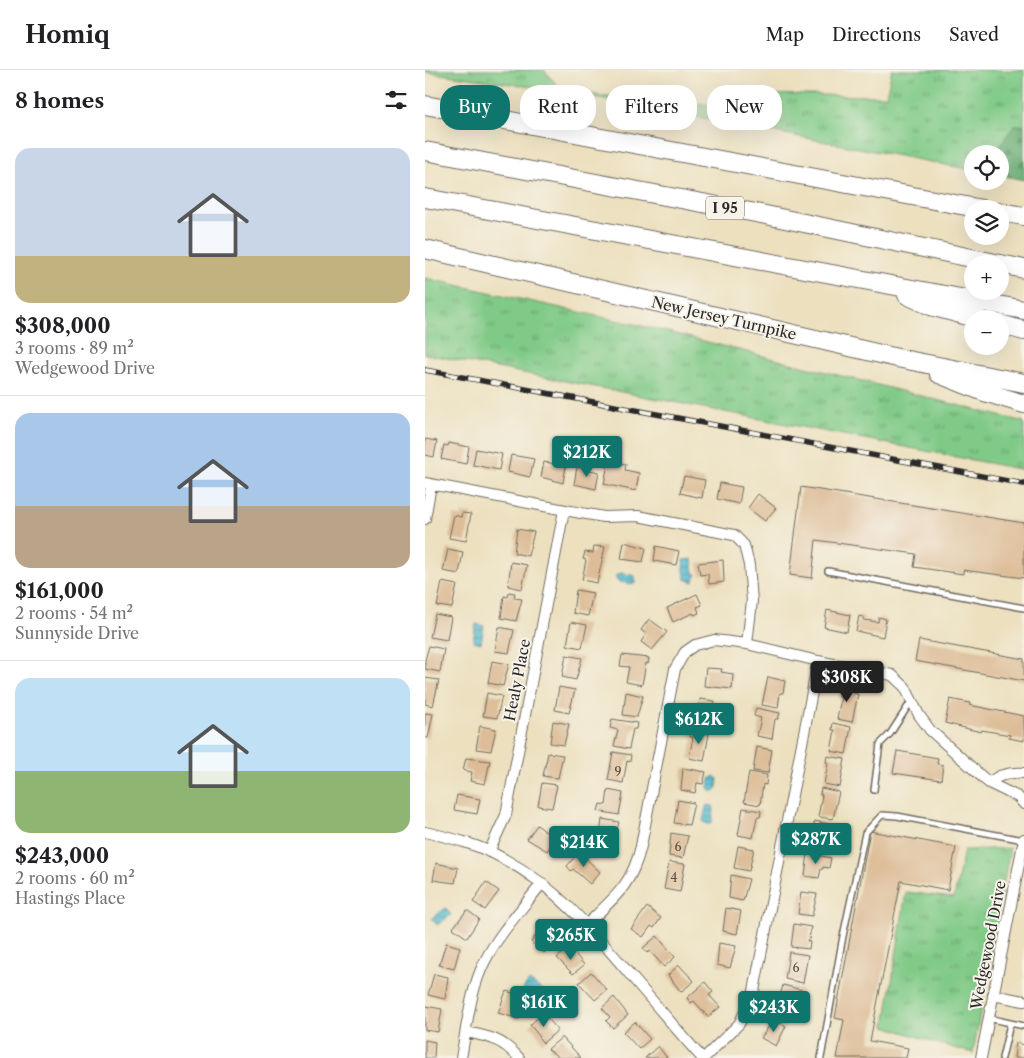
<!DOCTYPE html>
<meta charset="utf-8">
<style>
body{margin:0;font-family:"Libre Caslon Text",serif;background:#f6f6f6;color:#202124;height:100vh;display:flex;flex-direction:column;font-size:19px;white-space:nowrap}
*{box-sizing:border-box;margin:0}
p{font-size:16px;color:#757577}
.icon{flex:none;width:28px;height:28px;fill:none;stroke:currentColor;stroke-width:2;stroke-linecap:round;stroke-linejoin:round}
.map{position:relative;flex:1;overflow:hidden}
.side{display:flex;flex-direction:column;background:#fff;width:425px}
.side>*{flex:none}
.hud{position:absolute;left:15px;top:15px;width:475px;height:45px;display:flex;gap:10px}
.controls{position:absolute;left:539px;top:75px;display:grid;gap:10px}
.controls a{display:grid;place-items:center;width:45px;height:45px;border-radius:50%;background:#fff;box-shadow:0 5px 20px #0002;font-size:25px}
.price{position:absolute;translate:-50% -42px;padding:0 11px;border-radius:5px;background:#0f766e;color:#fff;font-size:16px;line-height:32px;filter:drop-shadow(0 1px 2px #0008)}
.price::after{content:'';position:absolute;left:50%;top:30px;width:15px;height:11px;margin-left:-8px;background:inherit;clip-path:polygon(0 0,100% 0,50% 100%)}
.price.current{background:#222;color:#fff}
ul{padding:0;list-style:none}
li{display:grid;align-content:center;gap:10px;height:265px;padding:0 15px}
li+li{border-top:1px solid #e0e0e0}
li span{display:grid;place-items:center;height:155px;border-radius:15px;color:#555}
li>.icon{margin-inline-start:auto}
span .icon{width:90px;height:90px;fill:#fffc;stroke-width:1}
li b{font-size:21px}
h2{display:flex;justify-content:space-between;align-items:center;height:60px;padding:0 15px;font-size:21px}
.tag{padding:0 18px;border-radius:20px;background:#fff;box-shadow:0 5px 20px #0002;font-size:18px;line-height:45px}
.tag.current{background:#0f766e;color:#fff}
header{display:flex;align-items:center;gap:30px;box-sizing:border-box;height:70px;padding:0 25px;background:#fff;border-bottom:1px solid #e0e0e0}
header strong{font-size:24px}
nav{display:flex;gap:28px;margin-inline-start:auto;font-size:18px}
main{display:flex;flex:1;min-height:0}
.map>svg:first-child{display:block}
.grass{fill:url(#grass-tufts);stroke:#567a59}
.forest{fill:url(#forest-firs);stroke:#4a6c50}
.water{fill:url(#water-rules);stroke:#3e727d}
.building{fill:#ddbd98}
.lines{fill:none;stroke-linecap:round;stroke-linejoin:round}
.lane-casing{stroke:#6f6a5f;stroke-width:8}
.street-casing{stroke:#6f6a5f;stroke-width:12}
.highway-casing{stroke:#6f6a5f;stroke-width:20}
.lane{stroke:#fff;stroke-width:5}
.street{stroke:#fff;stroke-width:10}
.highway{stroke:#fff;stroke-width:18}
.rail-casing{stroke:#2b2b2b;stroke-width:5.5}
.rail{stroke:#f7f3e8;stroke-width:4;stroke-dasharray:11;stroke-linecap:butt}
.labels{text-anchor:middle;dominant-baseline:central;stroke-width:4;stroke-linejoin:round;paint-order:stroke}
.number-label{font-size:12px;fill:#585046}
.shield{fill:#f7f3e8;stroke:#686764;stroke-width:1}
.shield-label{font-size:14px;font-weight:bold;fill:#2b2b2b}
.street-label{font-size:15px;fill:#2b2b2b;stroke:#f7f3e8}
</style>
<header>
<strong>Homiq</strong>
<nav><a>Map</a><a>Directions</a><a>Saved</a></nav>
</header>
<main>
<section class="side">
<h2>8 homes<svg class="icon" aria-label="filters" viewBox="0 0 24 24"><path d="M4 7h16M4 17h16"/><circle cx="9" cy="7" r="2"/><circle cx="15" cy="17" r="2"/></svg></h2>
<ul>
<li><span style="background:linear-gradient(#c9d6e8 70%,#c2b280 0)"><svg class="icon" aria-label="home" viewBox="0 0 24 24"><path d="M3 11l9-7 9 7M6 9v11h12V9"/></svg></span><div><b>$308,000</b><p>3 rooms · 89 m²</p><p>Wedgewood Drive</p></div></li>
<li><span style="background:linear-gradient(#a9c7e8 60%,#b9a48a 0)"><svg class="icon" aria-label="home" viewBox="0 0 24 24"><path d="M3 11l9-7 9 7M6 9v11h12V9"/></svg></span><div><b>$161,000</b><p>2 rooms · 54 m²</p><p>Sunnyside Drive</p></div></li>
<li><span style="background:linear-gradient(#bfe0f5 60%,#8fb573 0)"><svg class="icon" aria-label="home" viewBox="0 0 24 24"><path d="M3 11l9-7 9 7M6 9v11h12V9"/></svg></span><div><b>$243,000</b><p>2 rooms · 60 m²</p><p>Hastings Place</p></div></li>
</ul>
</section>
<div class="map">
<svg width="599" height="988" viewBox="0 0 599 988">
<defs>
<pattern id="grass-tufts" width="24" height="20" patternUnits="userSpaceOnUse" patternTransform="scale(1.25)"><rect width="24" height="20" fill="#80ca87"/><path d="M3 7l-1-3M5 7V3M7 7l1-3M15 17l-1-3M17 17v-4M19 17l1-3" fill="none" stroke="#69a46f"/></pattern>
<pattern id="forest-firs" width="22" height="20" patternUnits="userSpaceOnUse" patternTransform="scale(1.25)"><rect width="22" height="20" fill="#68ae74"/><path d="M5 1l3.5 6h-7zM16 11l3.5 6h-7z" fill="#568e5f"/></pattern>
<pattern id="water-rules" width="6" height="5" patternUnits="userSpaceOnUse" patternTransform="scale(1.25)"><rect width="6" height="5" fill="#51b9cf"/><path d="M0 2.5h6" fill="none" stroke="#4397a8"/></pattern>
</defs>
<rect width="100%" height="100%" fill="#f7f3e8"/>
<filter id="ink" filterUnits="userSpaceOnUse"><feTurbulence type="fractalNoise" baseFrequency=".02" numOctaves="2"/><feDisplacementMap in="SourceGraphic" scale="10" xChannelSelector="R" yChannelSelector="G"/><feConvolveMatrix kernelMatrix="1 2 1 2 8 2 1 2 1" color-interpolation-filters="sRGB"/></filter>
<filter id="wash" filterUnits="userSpaceOnUse"><feTurbulence type="fractalNoise" baseFrequency=".0096" numOctaves="4" result="noise"/><feDisplacementMap in="SourceGraphic" scale="20" xChannelSelector="R" yChannelSelector="G"/><feGaussianBlur stdDeviation="1.12" result="paint"/><feColorMatrix in="noise" values="0 0 0 0 0 0 0 0 0 0 0 0 0 0 0 0 0 1.4 0 .05"/><feComposite in="paint" operator="in"/></filter>
<g filter="url(#wash)">
<rect width="100%" height="100%" fill="#ece0bf"/>
<!-- grass -->
<path class="grass" d="M 0,0 L 119,0 L 137,21 L 0,2 Z
M 467,0 L 599,0 L 599,56 L 590,55 L 569,84 L 548,84 L 547,100 L 148,23 L 314,37 L 314,24 L 461,26 Z
M 0,208 L 231,259 L 599,352 L 599,400 L 0,284 Z
M 585,778 L 548,983 L 511,973 L 460,956 L 481,822 L 529,828 L 539,780 Z"/>
<!-- forest -->
<path class="forest" d="M 590,55 L 599,56 L 599,110 L 575,105 L 575,84 L 569,84 Z"/>
<!-- water -->
<path class="water" d="M 267,489 L 269,503 L 272,504 L 268,512 L 260,509 L 258,490 Z
M 196,503 L 210,506 L 210,513 L 208,514 L 194,512 L 191,508 L 191,505 Z
M 51,554 L 59,556 L 56,573 L 48,571 Z
M 289,706 L 293,709 L 292,719 L 287,722 L 284,718 L 285,709 Z
M 283,735 L 288,736 L 289,740 L 287,752 L 284,754 L 280,753 L 278,751 L 281,737 Z
M 21,838 L 26,845 L 12,855 L 7,848 Z
M 104,911 L 121,922 L 115,930 L 98,919 Z"/>
<g id="blocks">
<!-- building -->
<path class="building" d="M 0,369 L 12,371 L 9,387 L 0,385 Z
M 24,373 L 44,377 L 41,394 L 16,389 L 19,375 L 23,376 Z
M 51,379 L 77,384 L 74,400 L 48,395 Z
M 86,385 L 109,389 L 105,407 L 83,402 Z
M 184,388 L 193,389 L 192,393 L 201,394 L 200,400 L 214,403 L 211,421 L 179,414 Z
M 119,392 L 141,396 L 138,413 L 116,407 Z
M 152,397 L 174,402 L 171,419 L 149,414 Z
M 259,406 L 280,410 L 277,428 L 255,423 Z
M 295,413 L 317,417 L 314,434 L 292,429 Z
M 376,417 L 599,453 L 599,508 L 538,500 L 538,504 L 489,497 L 491,484 L 391,470 L 387,508 L 365,505 Z
M 333,424 L 351,438 L 340,451 L 323,438 Z
M 37,443 L 46,444 L 41,471 L 24,468 L 29,445 L 36,447 Z
M 92,459 L 109,462 L 103,486 L 89,483 Z
M 199,472 L 221,478 L 218,492 L 196,489 Z
M 169,476 L 180,477 L 172,513 L 157,510 L 161,490 L 158,489 L 160,482 L 168,483 Z
M 231,476 L 254,481 L 251,495 L 229,491 Z
M 23,479 L 38,482 L 34,504 L 18,501 Z
M 298,490 L 299,512 L 284,514 L 283,504 L 275,505 L 273,493 Z
M 86,492 L 102,495 L 97,519 L 83,516 Z
M 17,512 L 32,515 L 27,538 L 12,536 Z
M 151,520 L 168,523 L 163,546 L 148,543 Z
M 84,522 L 90,523 L 89,528 L 97,529 L 91,551 L 76,548 L 79,526 L 83,527 Z
M 272,524 L 277,535 L 272,537 L 274,543 L 269,545 L 268,543 L 248,552 L 242,538 Z
M 402,540 L 425,545 L 422,562 L 399,557 Z
M 10,544 L 26,547 L 22,570 L 5,567 Z
M 434,546 L 439,547 L 439,550 L 453,552 L 454,547 L 461,549 L 458,567 L 431,561 Z
M 224,549 L 242,562 L 227,580 L 216,572 L 221,564 L 216,560 Z
M 146,552 L 162,555 L 157,578 L 142,575 Z
M 74,557 L 89,560 L 84,583 L 70,581 Z
M 494,570 L 599,589 L 599,611 L 490,591 Z
M 4,576 L 19,579 L 15,602 L 0,599 L 0,590 Z
M 141,585 L 157,588 L 151,610 L 137,607 Z
M 197,585 L 224,588 L 223,594 L 221,593 L 217,615 L 201,612 L 204,597 L 195,596 Z
M 67,591 L 84,594 L 78,616 L 63,613 Z
M 281,598 L 297,599 L 296,602 L 308,604 L 307,619 L 279,616 Z
M 343,607 L 360,611 L 358,623 L 355,623 L 353,638 L 337,635 Z
M 0,608 L 14,610 L 8,636 L 0,634 Z
M 416,614 L 429,617 L 427,623 L 433,624 L 427,652 L 412,649 L 416,628 L 414,627 Z
M 134,617 L 150,620 L 144,643 L 130,640 Z
M 201,622 L 218,626 L 212,647 L 198,645 Z
M 62,623 L 77,626 L 72,648 L 58,646 Z
M 275,629 L 290,631 L 285,658 L 268,655 L 271,640 L 273,640 Z
M 525,629 L 545,633 L 544,635 L 599,646 L 599,671 L 584,668 L 585,665 L 557,660 L 556,662 L 520,653 Z
M 331,638 L 355,643 L 353,649 L 350,649 L 347,669 L 332,666 L 336,648 L 329,646 Z
M 0,643 L 8,644 L 3,668 L 0,668 Z
M 187,649 L 212,653 L 211,659 L 208,659 L 204,679 L 189,676 L 193,660 L 185,658 Z
M 128,651 L 144,654 L 139,675 L 125,673 Z
M 408,653 L 426,657 L 421,684 L 406,681 L 410,660 L 407,660 Z
M 55,656 L 71,659 L 66,681 L 51,679 Z
M 266,660 L 284,664 L 279,691 L 264,688 L 268,667 L 265,667 Z
M 332,677 L 347,680 L 343,703 L 328,701 Z
M 472,681 L 513,688 L 512,694 L 518,695 L 516,710 L 468,703 Z
M 188,682 L 206,685 L 205,692 L 202,691 L 198,713 L 183,710 Z
M 123,683 L 138,685 L 133,708 L 118,706 Z
M 402,686 L 420,689 L 415,717 L 399,714 L 403,693 L 401,692 Z
M 41,688 L 65,691 L 60,714 L 45,711 L 47,702 L 38,700 Z
M 258,698 L 281,702 L 278,714 L 272,713 L 270,723 L 256,720 Z
M 324,702 L 342,705 L 341,715 L 338,714 L 335,735 L 319,732 Z
M 117,713 L 132,715 L 127,738 L 113,736 Z
M 396,718 L 414,722 L 408,749 L 393,747 L 397,725 L 395,725 Z
M 183,720 L 198,723 L 194,745 L 173,741 L 175,734 L 181,735 Z
M 32,725 L 55,729 L 52,744 L 29,740 Z
M 253,730 L 269,733 L 264,755 L 249,753 Z
M 318,738 L 336,741 L 335,747 L 332,747 L 328,768 L 313,765 Z
M 177,749 L 194,752 L 188,775 L 174,772 Z
M 390,751 L 408,755 L 403,782 L 387,779 L 391,758 L 388,758 Z
M 112,755 L 130,769 L 122,781 L 102,769 Z
M 445,761 L 531,777 L 523,820 L 476,811 L 445,971 L 483,978 L 481,988 L 412,988 L 419,950 L 410,948 Z
M 246,763 L 263,766 L 258,788 L 244,786 Z
M 313,776 L 329,779 L 324,801 L 309,798 Z
M 154,782 L 175,802 L 165,814 L 148,799 L 146,801 L 142,796 Z
M 383,783 L 406,788 L 404,798 L 398,797 L 398,799 L 396,799 L 394,808 L 380,806 Z
M 244,792 L 260,794 L 255,822 L 239,819 Z
M 11,793 L 33,798 L 30,813 L 8,810 Z
M 306,805 L 324,809 L 318,831 L 304,828 Z
M 61,812 L 74,821 L 60,840 L 48,832 Z
M 376,822 L 392,824 L 387,846 L 373,844 Z
M 222,837 L 236,848 L 229,858 L 226,856 L 218,867 L 206,859 Z
M 301,838 L 316,841 L 312,864 L 298,861 Z
M 42,840 L 54,849 L 42,868 L 28,858 Z
M 120,854 L 132,864 L 119,883 L 106,872 Z
M 369,854 L 386,857 L 384,869 L 383,869 L 382,871 L 385,872 L 384,879 L 366,877 Z
M 232,866 L 250,887 L 239,897 L 225,881 L 222,883 L 218,878 Z
M 21,873 L 35,877 L 29,899 L 14,895 Z
M 294,873 L 311,876 L 305,898 L 292,895 Z
M 145,877 L 159,895 L 148,904 L 132,888 Z
M 364,882 L 383,885 L 378,913 L 360,909 Z
M 254,895 L 269,911 L 256,922 L 243,905 Z
M 166,902 L 182,920 L 170,930 L 154,913 Z
M 9,904 L 23,907 L 20,929 L 3,925 Z
M 280,912 L 288,922 L 284,925 L 295,937 L 283,947 L 269,931 L 266,933 L 262,928 Z
M 358,915 L 377,920 L 369,946 L 354,942 L 357,930 L 354,929 Z
M 81,921 L 101,927 L 94,949 L 73,943 Z
M 189,927 L 203,945 L 188,958 L 181,951 L 185,947 L 177,938 Z
M 0,936 L 17,939 L 13,962 L 0,960 Z
M 118,943 L 133,960 L 118,973 L 114,968 L 115,967 L 105,955 Z
M 349,949 L 361,956 L 351,976 L 336,968 Z
M 210,952 L 225,969 L 214,979 L 198,962 Z
M 137,967 L 156,988 L 134,988 L 123,979 Z
M 0,970 L 10,972 L 9,988 L 0,988 Z
M 591,973 L 599,975 L 599,988 L 589,988 Z
M 233,976 L 242,988 L 220,988 Z"/>
</g>
</g>
<g filter="url(#ink)">
<use href="#blocks" fill-opacity="0" stroke="#6f6a5f" stroke-width="1"/>
<g class="lines">
<defs>
<path id="lane" d="M 403,501 L 599,538
M 449,720 L 455,674 L 465,664 L 487,630
M 563,948 L 599,956
M 396,988 L 418,866 L 440,763 L 457,745 L 472,746 L 599,770
M 577,988 L 585,954"/>
<path id="street" d="M 0,413 L 156,443 L 179,447 L 213,446 L 309,465 L 319,475 L 324,495 L 327,531 L 322,574
M 0,449 L 6,415
M 564,713 C 574,704 586,702 599,703
M 0,762 C 27,768 55,775 79,789 C 132,817 169,862 207,907 C 230,934 253,961 277,988
M 64,782 L 81,745 L 139,440
M 162,854 C 190,827 207,815 216,776 L 250,599 L 260,582 L 270,575 L 289,570 L 322,574 L 393,591 L 467,605 L 480,617 L 494,645 L 505,660 L 564,713 L 593,727 L 599,734
M 568,925 L 599,931
M 41,962 C 65,967 77,969 94,988
M 36,988 C 42,956 45,920 60,891 C 74,863 98,838 117,813
M 279,988 L 314,954 L 328,926 L 393,591
M 556,988 L 599,769"/>
<path id="highway" d="M 0,35 L 557,139
M 0,81 L 336,144 L 599,199
M 0,128 L 599,240
M 575,142 L 599,146
M 0,179 L 477,289 L 599,313
M 482,225 L 506,236 L 554,249
M 575,254 L 599,261
M 514,304 L 559,322 L 599,334"/>
</defs>
<!-- lane casing -->
<use href="#lane" class="lane-casing"/>
<!-- street casing -->
<use href="#street" class="street-casing"/>
<!-- highway casing -->
<use href="#highway" class="highway-casing"/>
<!-- lane -->
<use href="#lane" class="lane"/>
<!-- street -->
<use href="#street" class="street"/>
<!-- highway -->
<use href="#highway" class="highway"/>
<defs>
<path id="rail" d="M 0,300 L 599,414"/>
</defs>
<!-- rail casing -->
<use href="#rail" class="rail-casing"/>
<!-- rail -->
<use href="#rail" class="rail"/>
</g>
</g>
<g class="labels">
<!-- number labels -->
<g class="number-label">
<text x="193" y="701">9</text>
<text x="253" y="776">6</text>
<text x="249" y="807">4</text>
<text x="371" y="897">6</text>
</g>
<!-- shield labels -->
<rect class="shield" x="281" y="126.5" width="38" height="23" rx="4"/>
<g class="shield-label">
<text x="300" y="138">I 95</text>
</g>
<!-- street labels -->
<g class="street-label">
<text transform="translate(299 248) rotate(13)">New Jersey Turnpike</text>
<text transform="translate(92 610) rotate(-79)">Healy Place</text>
<text transform="translate(563 875) rotate(-79)">Wedgewood Drive</text>
</g>
</g>
</svg>
<div class="controls">
<a><svg class="icon" aria-label="locate" viewBox="0 0 24 24"><circle cx="12" cy="12" r="6"/><path d="M12 2v4M12 18v4M2 12h4M18 12h4"/></svg></a>
<a><svg class="icon" aria-label="layers" viewBox="0 0 24 24"><path d="M12 4l9 5-9 5-9-5zM3 14l9 5 9-5"/></svg></a>
<a>+</a>
<a>−</a>
</div>
<b class="price" style="left:162px;top:408px">$212K</b>
<b class="price current" style="left:422px;top:633px">$308K</b>
<b class="price" style="left:274px;top:675px">$612K</b>
<b class="price" style="left:391px;top:795px">$287K</b>
<b class="price" style="left:159px;top:798px">$214K</b>
<b class="price" style="left:146px;top:891px">$265K</b>
<b class="price" style="left:119px;top:958px">$161K</b>
<b class="price" style="left:349px;top:963px">$243K</b>
<div class="hud">
<a class="tag current">Buy</a>
<a class="tag">Rent</a>
<a class="tag">Filters</a>
<a class="tag">New</a>
</div>
</div>
</main>
